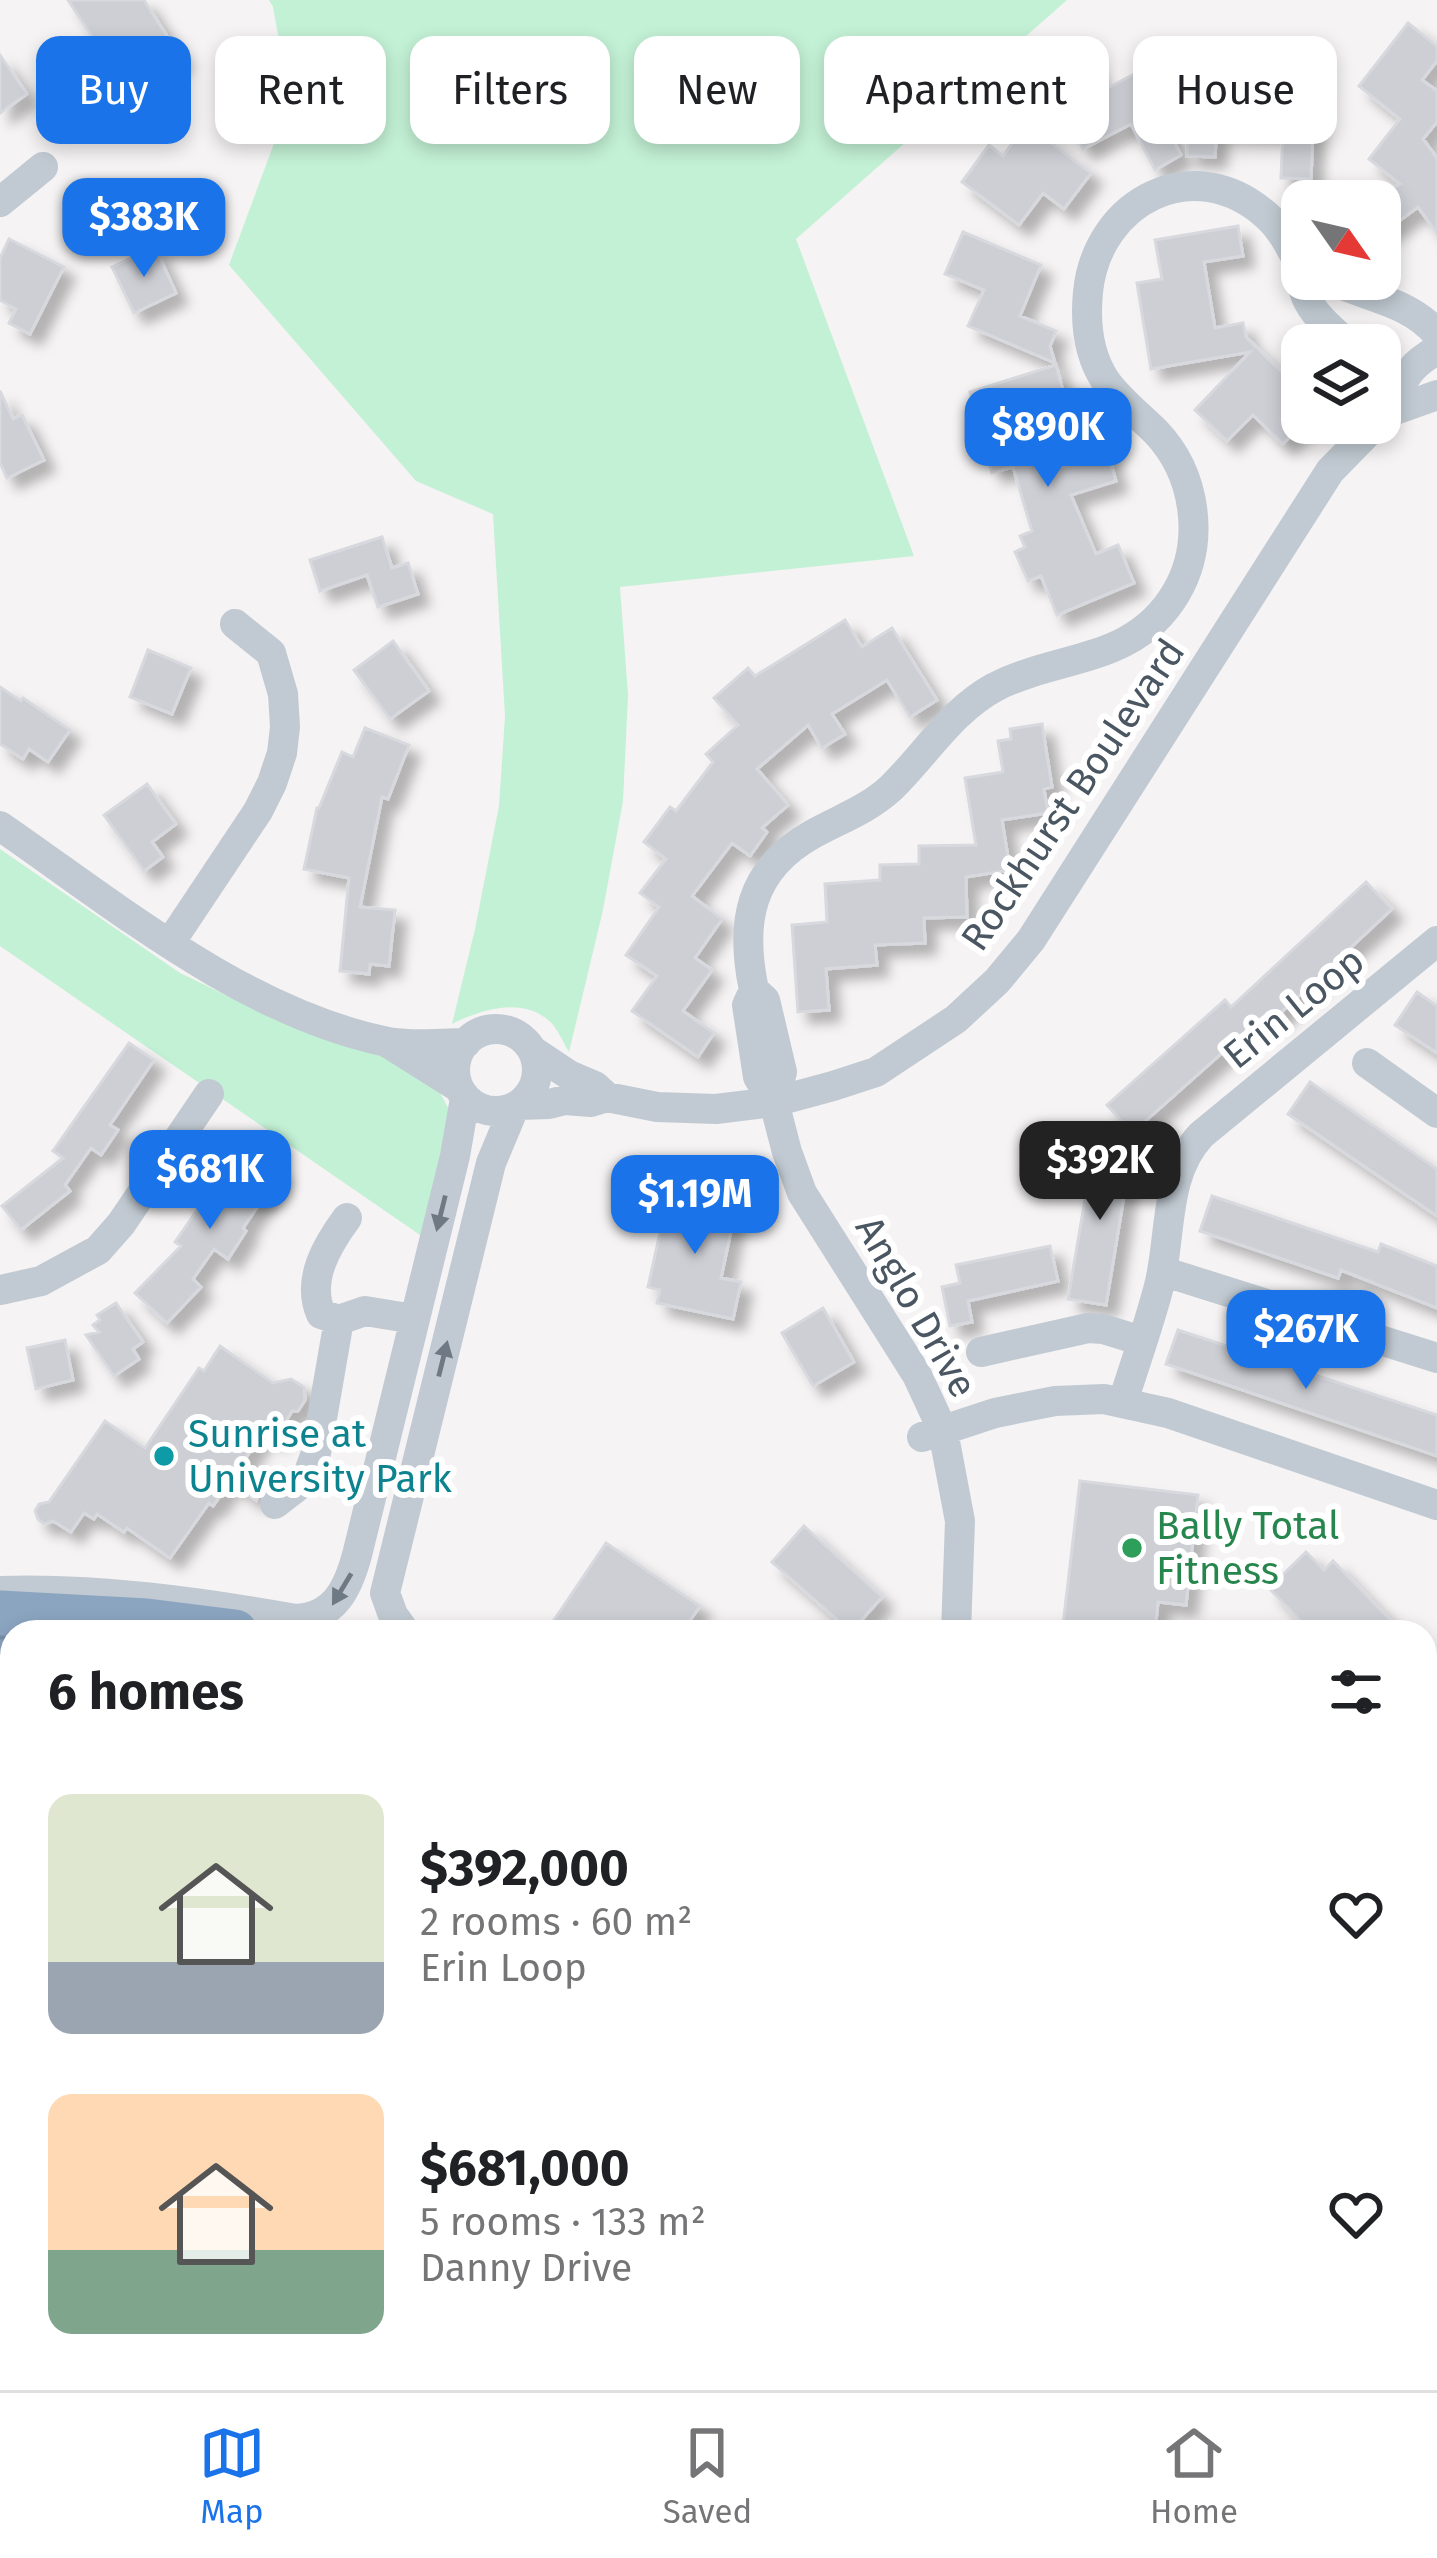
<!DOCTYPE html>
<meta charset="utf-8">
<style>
body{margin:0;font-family:"Fira Sans",sans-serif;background:#f6f6f6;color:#202124;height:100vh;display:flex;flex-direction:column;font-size:45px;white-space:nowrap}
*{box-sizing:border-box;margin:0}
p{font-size:39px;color:#757577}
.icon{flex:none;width:66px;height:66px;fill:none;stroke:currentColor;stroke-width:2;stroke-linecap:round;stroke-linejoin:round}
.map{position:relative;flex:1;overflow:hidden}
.details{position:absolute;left:0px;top:1620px;width:1437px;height:771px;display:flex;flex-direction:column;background:#fff;border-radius:36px 36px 0 0;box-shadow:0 6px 18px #0003}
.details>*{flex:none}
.banner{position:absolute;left:36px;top:36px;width:1365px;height:108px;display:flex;gap:24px}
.needle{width:78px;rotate:124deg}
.fabs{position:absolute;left:1281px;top:180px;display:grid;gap:24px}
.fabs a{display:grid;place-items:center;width:120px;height:120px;border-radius:24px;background:#fff;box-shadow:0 6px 18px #0003;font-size:60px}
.price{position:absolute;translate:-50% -102px;padding:0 27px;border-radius:24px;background:#1a73e8;color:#fff;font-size:39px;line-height:78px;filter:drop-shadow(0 3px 6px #0008)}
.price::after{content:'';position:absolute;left:50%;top:72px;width:36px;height:27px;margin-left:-18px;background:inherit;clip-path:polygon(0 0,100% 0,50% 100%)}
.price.on{background:#222;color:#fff}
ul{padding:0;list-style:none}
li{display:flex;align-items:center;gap:36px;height:300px;padding:0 48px}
li span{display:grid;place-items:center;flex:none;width:336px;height:240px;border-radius:24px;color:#555}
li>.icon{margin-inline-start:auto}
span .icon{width:144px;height:144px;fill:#fffc;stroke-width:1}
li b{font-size:51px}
h2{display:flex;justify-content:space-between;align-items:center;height:144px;padding:0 48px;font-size:51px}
.chip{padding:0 42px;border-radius:24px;background:#fff;box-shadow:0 6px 18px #0003;font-size:42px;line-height:108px}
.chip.on{background:#1a73e8;color:#fff}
.dock{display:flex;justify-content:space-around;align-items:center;height:168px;border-top:3px solid #e0e0e0;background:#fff;font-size:33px;color:#757577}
.dock a{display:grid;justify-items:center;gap:6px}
.dock .on{color:#1a73e8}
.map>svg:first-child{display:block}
.green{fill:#c3f1d5}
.building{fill:#cdcfd5;stroke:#d7d9de;stroke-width:3;filter:url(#shadow)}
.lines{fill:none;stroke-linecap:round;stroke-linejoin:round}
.highway-casing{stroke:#7690ad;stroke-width:50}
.minor{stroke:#c1cad2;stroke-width:30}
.highway{stroke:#8ba5c1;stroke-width:45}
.oneway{fill:#6e7983}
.culture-dot{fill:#0f9aa8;stroke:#fff;stroke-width:4.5}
.leisure-dot{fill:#2e9e5b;stroke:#fff;stroke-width:4.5}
.labels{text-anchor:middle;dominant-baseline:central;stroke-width:12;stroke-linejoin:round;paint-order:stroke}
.street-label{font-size:39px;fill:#4a5661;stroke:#fff}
.culture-label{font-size:39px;fill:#0d838f;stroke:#fff;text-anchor:start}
.leisure-label{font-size:39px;fill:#27864d;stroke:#fff;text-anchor:start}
</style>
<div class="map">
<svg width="1437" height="2390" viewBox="0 0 1437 2390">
<defs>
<filter id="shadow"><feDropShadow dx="11" dy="11" stdDeviation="6" flood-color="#0004"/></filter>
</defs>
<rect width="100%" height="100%" fill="#f5f3f3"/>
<!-- green -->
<path class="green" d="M 269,0 L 1067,0 L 796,239 L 914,556 L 620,587 L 628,695 L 623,801 L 603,910 L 569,1052 C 564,1044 560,1034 554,1026 C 528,995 483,1008 452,1024 L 475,929 L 499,806 L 505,716 L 493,514 L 416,481 L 229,265 L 290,100 L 273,7 Z
M 0,849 L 180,973 L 290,1026 L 412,1066 L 432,1078 L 452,1115 L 423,1237 L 0,946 Z"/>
<!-- building -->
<path class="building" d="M 68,0 L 144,0 L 181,58 L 151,78 L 124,37 L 102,52 Z
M 1408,23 L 1437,46 L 1437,61 L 1422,80 L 1437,91 L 1437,122 L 1423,139 L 1437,158 L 1437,233 L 1418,207 L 1380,235 L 1380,198 L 1400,184 L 1369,159 L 1400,119 L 1359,86 Z
M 1085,54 L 1104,90 L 1138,72 L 1181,155 L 1155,170 L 1131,124 L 1083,149 L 1045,75 Z
M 0,55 L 27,94 L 0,113 Z
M 1191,56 L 1273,60 L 1272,85 L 1315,87 L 1311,179 L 1281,178 L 1283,131 L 1217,128 L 1215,157 L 1187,156 Z
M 1026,124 L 1091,173 L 1064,209 L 1043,193 L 1019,225 L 962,182 L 989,145 L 1003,156 Z
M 1238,226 L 1243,256 L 1204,262 L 1215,328 L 1243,323 L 1246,337 L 1302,392 L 1302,425 L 1283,444 L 1253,415 L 1227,441 L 1195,410 L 1250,352 L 1151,369 L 1137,283 L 1162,279 L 1155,240 Z
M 963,232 L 1041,265 L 1020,316 L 1056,331 L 1050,346 L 1055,363 L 968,326 L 984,290 L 945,274 Z
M 9,239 L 64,267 L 30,334 L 9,323 L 16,309 L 0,300 L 0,258 Z
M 155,247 L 176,293 L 134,313 L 112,267 Z
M 1056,365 L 1065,398 L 1043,404 L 1062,467 L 1108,453 L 1116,481 L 1071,495 L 1096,554 L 1118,545 L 1134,583 L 1057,615 L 1041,576 L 1028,581 L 1015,552 L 1025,547 L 1020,536 L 1032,531 L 1013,467 L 992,473 L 970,392 Z
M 0,391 L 13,419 L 22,415 L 44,460 L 7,478 L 0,463 Z
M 382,537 L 392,568 L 408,563 L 418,594 L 378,607 L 367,575 L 320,591 L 310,560 Z
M 845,620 L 862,647 L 892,628 L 937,700 L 910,717 L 887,680 L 832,714 L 845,734 L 822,748 L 808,725 L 757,769 L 788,805 L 762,828 L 767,832 L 750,856 L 732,843 L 692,896 L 722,919 L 695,958 L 712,970 L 683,1011 L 714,1033 L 698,1057 L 632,1011 L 657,976 L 626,955 L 659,907 L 640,893 L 666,859 L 644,842 L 670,807 L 676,811 L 713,762 L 706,754 L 738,725 L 714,698 L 748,668 L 755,676 Z
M 393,641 L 429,691 L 390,719 L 354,670 Z
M 148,650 L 191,668 L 172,714 L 130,697 Z
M 0,687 L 21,701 L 23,698 L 70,730 L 48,762 L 29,749 L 23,759 L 0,744 Z
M 1042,724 L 1052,787 L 1044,789 L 1048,813 L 1002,820 L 1010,870 L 966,877 L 967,917 L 924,918 L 925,943 L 875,945 L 877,965 L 826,969 L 829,1010 L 798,1012 L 792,925 L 827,922 L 825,884 L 880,880 L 880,865 L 919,864 L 919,846 L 976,845 L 965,778 L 1003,772 L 998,741 L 1011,739 L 1010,729 Z
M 365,728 L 409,745 L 388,799 L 382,797 L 360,907 L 395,910 L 389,966 L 370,964 L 369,974 L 340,971 L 349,878 L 304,869 L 317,808 L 319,808 L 342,752 L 353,757 Z
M 147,784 L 176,824 L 152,842 L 163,857 L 144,871 L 104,815 Z
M 1366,882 L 1392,909 L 1273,1020 L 1267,1013 L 1132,1133 L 1107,1105 L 1225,1000 L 1231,1007 Z
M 1417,992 L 1437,1006 L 1437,1053 L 1395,1025 Z
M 129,1043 L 154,1060 L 110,1125 L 118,1130 L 101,1155 L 91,1148 L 65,1185 L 70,1191 L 21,1230 L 2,1206 L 63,1158 L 53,1151 Z
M 1310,1082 L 1437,1169 L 1437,1216 L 1288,1114 Z
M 1095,1141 L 1132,1147 L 1106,1305 L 1068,1299 Z
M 242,1145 L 281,1172 L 243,1228 L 246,1231 L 228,1259 L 214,1249 L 193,1279 L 201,1287 L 167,1323 L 135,1293 L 181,1246 L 175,1242 Z
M 677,1191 L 730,1202 L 727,1216 L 734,1217 L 721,1278 L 741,1282 L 733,1319 L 657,1303 L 660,1290 L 648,1287 L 667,1201 L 675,1202 Z
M 1212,1196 L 1378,1252 L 1381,1244 L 1437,1266 L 1437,1308 L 1341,1270 L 1338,1278 L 1200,1231 Z
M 1050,1246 L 1058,1281 L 968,1301 L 972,1322 L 950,1326 L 942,1287 L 960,1283 L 956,1265 Z
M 116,1303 L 143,1342 L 133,1349 L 139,1359 L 114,1376 L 86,1335 L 99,1332 L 93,1325 L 100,1320 L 97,1315 Z
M 823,1308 L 854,1362 L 813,1386 L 782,1333 Z
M 1178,1330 L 1437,1415 L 1437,1456 L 1166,1364 Z
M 65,1340 L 73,1380 L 36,1389 L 27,1348 Z
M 220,1346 L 273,1383 L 291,1379 L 304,1387 L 305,1400 L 298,1411 L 292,1411 L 276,1438 L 264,1431 L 243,1462 L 272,1482 L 262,1489 L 256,1500 L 230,1482 L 213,1506 L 209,1503 L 170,1558 L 127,1528 L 124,1532 L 97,1514 L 94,1519 L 84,1513 L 71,1532 L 53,1521 L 44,1524 L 38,1519 L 35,1511 L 39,1504 L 49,1502 L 105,1421 L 145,1448 L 199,1368 L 204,1371 Z
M 1080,1481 L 1198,1495 L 1186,1605 L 1158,1602 L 1155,1632 L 1063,1625 Z
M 804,1526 L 882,1597 L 851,1632 L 772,1562 Z
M 606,1543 L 700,1606 L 682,1632 L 571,1632 L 554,1620 Z
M 1306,1552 L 1324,1570 L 1333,1561 L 1402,1632 L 1311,1632 L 1269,1588 Z"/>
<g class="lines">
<defs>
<path id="highway" d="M 0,1613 L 147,1621 L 235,1632
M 0,1662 L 12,1662
M 1289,2379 L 1300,2390
M 1360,2379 L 1371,2390"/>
</defs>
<!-- highway casing -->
<use href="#highway" class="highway-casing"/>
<!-- minor -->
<path class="minor" d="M 0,202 L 43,167
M 1302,271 C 1299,304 1326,325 1349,345
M 1328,279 C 1366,297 1409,301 1437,334
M 1387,413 L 1437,395
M 1380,420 C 1406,392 1395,373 1437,350
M 0,826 C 116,906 243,1011 383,1041 C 409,1047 439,1043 466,1043
M 170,943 L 258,811 L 272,783 L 282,753 L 285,727 L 283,694 L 271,653 L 235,624
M 754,990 L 747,1005 L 758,1077 L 774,1102 L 787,1152 L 802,1193 L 917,1375 L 943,1431 L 960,1521 L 956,1632
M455 1070a41 41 0 1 1 82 0a41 41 0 1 1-82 0Z
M 388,1043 L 458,1087
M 533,1051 L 569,1075 L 595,1086 L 607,1097
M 1367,1063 L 1437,1113
M 774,1102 L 782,1072 L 765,1000 L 754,990 C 740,924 748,870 813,834 C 840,819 867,810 891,788 C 926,754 951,711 995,687 C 1060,654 1134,664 1176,593 C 1206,542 1196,474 1156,432 C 1139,415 1119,400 1105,380 C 1088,354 1085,323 1088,292 C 1097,201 1194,150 1267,216 C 1283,230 1292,251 1302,269
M 519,1105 L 549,1104 L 565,1100 L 591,1102 L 607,1097 L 657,1107 L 716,1109 L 774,1102 L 833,1086 L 876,1072 L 956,1019 L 997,981 L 1031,940 L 1330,471 L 1377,423
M 1162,1271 L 1437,1358
M 0,1290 L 41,1281 L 98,1250 L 121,1224 L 209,1094
M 339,1320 L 321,1314 C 306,1280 327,1245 347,1218
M 981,1352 L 1088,1328 L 1103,1329 L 1142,1341
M 1123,1402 C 1135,1363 1149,1325 1159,1286 C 1172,1235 1163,1176 1201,1135 L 1437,941
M 922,1437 L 995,1413 L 1055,1401 L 1104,1399 L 1168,1413 L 1437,1505
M 275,1504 L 306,1480 L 316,1453 L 339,1320 L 365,1311 L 414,1319
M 0,1591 C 99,1588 199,1602 296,1619 C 335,1617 348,1588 357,1555 L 455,1156 L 465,1098
M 405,1632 L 393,1615 L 385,1593 L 491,1163 L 514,1108
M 0,1922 L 12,1914
M 0,2335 L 12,2343
M 67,2379 L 84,2390"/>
<!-- highway -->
<use href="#highway" class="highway"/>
</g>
<!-- one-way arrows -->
<defs><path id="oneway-solid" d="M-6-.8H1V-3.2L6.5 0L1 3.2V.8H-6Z" transform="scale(3)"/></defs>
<g class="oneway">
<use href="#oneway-solid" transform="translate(441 1213) rotate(104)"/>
<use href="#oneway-solid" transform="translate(443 1359) rotate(-76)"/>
<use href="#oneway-solid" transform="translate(342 1589) rotate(121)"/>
</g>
<!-- markers -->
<circle class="culture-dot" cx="164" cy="1456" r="12"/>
<circle class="leisure-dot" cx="1132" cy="1548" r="12"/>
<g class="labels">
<!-- street labels -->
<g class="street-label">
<text transform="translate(1073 795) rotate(-56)">Rockhurst Boulevard</text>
<text transform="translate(1294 1008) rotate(-39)">Erin Loop</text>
<text transform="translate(916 1307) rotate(60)">Anglo Drive</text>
</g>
<!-- culture labels -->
<g class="culture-label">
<text x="188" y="1434">Sunrise at<tspan x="188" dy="45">University Park</tspan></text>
</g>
<!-- leisure labels -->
<g class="leisure-label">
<text x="1156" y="1526">Bally Total<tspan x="1156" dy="45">Fitness</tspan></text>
</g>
</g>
</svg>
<div class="fabs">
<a><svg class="needle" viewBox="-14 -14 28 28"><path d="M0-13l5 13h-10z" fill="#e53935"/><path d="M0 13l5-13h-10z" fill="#757577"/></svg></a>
<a><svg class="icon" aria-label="layers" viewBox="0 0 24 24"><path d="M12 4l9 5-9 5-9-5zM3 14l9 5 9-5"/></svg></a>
</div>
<b class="price" style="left:144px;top:280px">$383K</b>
<b class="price" style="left:1048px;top:490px">$890K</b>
<b class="price on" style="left:1100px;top:1223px">$392K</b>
<b class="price" style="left:210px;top:1232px">$681K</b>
<b class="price" style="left:695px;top:1257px">$1.19M</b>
<b class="price" style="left:1306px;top:1392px">$267K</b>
<div class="banner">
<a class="chip on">Buy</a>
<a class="chip">Rent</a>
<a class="chip">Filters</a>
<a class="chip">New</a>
<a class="chip">Apartment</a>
<a class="chip">House</a>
</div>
<section class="details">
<h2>6 homes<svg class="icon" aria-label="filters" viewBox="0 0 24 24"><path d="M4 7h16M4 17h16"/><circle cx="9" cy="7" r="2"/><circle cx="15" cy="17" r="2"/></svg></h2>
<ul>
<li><span style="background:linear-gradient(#dfe7d0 70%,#9aa5b1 0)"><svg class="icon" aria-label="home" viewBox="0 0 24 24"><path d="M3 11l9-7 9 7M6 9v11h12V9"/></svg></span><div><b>$392,000</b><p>2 rooms · 60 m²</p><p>Erin Loop</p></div><svg class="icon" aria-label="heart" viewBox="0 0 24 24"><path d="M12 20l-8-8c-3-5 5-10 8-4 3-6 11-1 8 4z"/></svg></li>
<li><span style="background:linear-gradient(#ffd9b3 65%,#7fa58c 0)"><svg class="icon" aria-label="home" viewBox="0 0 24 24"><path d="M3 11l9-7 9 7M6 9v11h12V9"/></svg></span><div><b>$681,000</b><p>5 rooms · 133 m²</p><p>Danny Drive</p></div><svg class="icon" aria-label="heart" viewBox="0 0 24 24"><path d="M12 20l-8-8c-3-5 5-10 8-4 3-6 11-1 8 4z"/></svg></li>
</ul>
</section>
</div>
<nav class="dock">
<a class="on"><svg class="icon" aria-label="map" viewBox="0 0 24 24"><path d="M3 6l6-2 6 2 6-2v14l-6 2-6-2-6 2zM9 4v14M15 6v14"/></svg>Map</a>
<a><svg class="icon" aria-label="saved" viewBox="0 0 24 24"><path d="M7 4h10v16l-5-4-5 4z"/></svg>Saved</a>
<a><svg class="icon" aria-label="home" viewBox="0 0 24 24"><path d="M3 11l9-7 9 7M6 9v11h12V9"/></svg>Home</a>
</nav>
